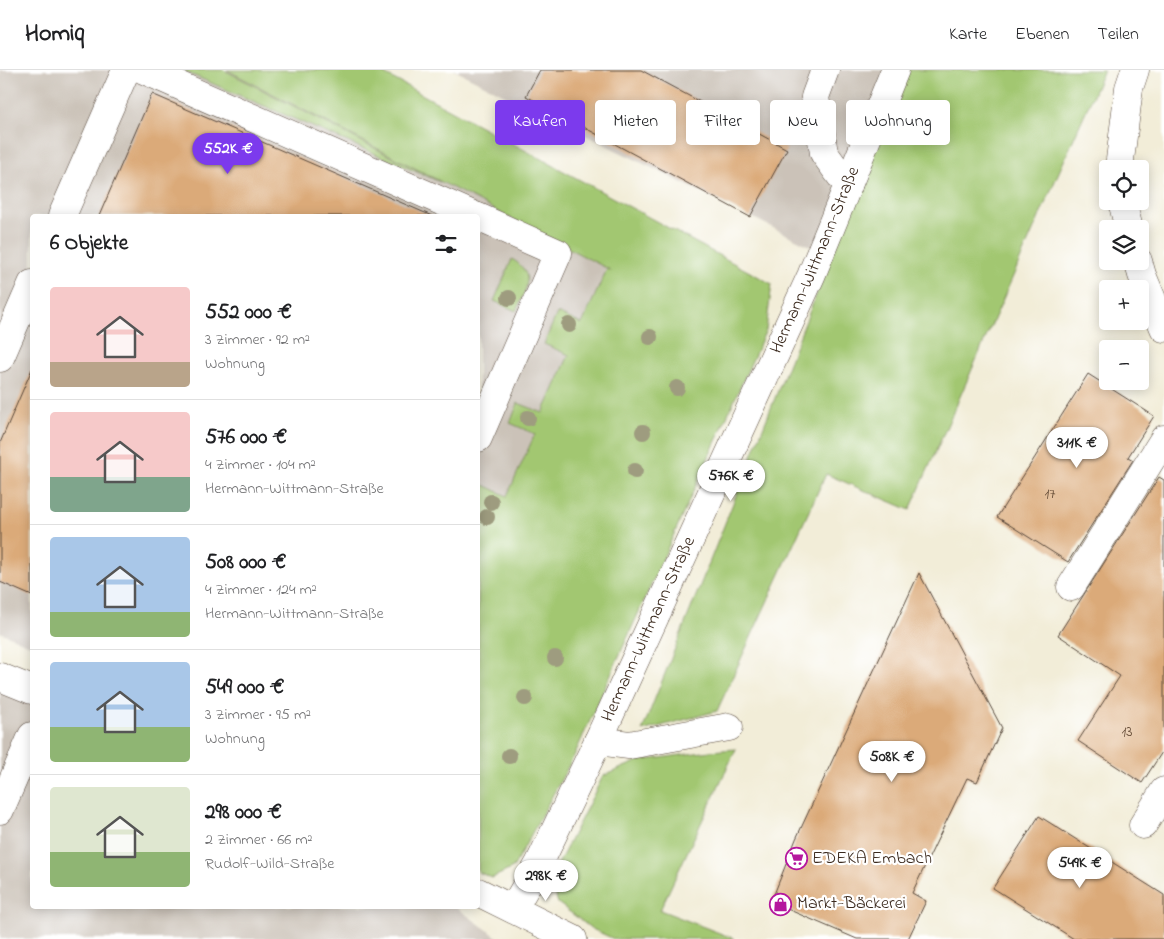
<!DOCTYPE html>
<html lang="de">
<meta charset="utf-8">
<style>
body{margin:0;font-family:"Indie Flower",sans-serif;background:#f6f6f6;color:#202124;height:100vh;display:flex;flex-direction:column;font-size:19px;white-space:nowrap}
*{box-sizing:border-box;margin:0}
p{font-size:16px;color:#757577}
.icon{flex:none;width:28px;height:28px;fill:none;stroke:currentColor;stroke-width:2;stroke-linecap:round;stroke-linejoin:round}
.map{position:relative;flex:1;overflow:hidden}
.drawer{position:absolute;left:30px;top:144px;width:450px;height:695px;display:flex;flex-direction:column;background:#fff;border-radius:5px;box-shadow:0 2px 12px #0003}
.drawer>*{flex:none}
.hud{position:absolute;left:495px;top:30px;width:475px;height:45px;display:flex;gap:10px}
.controls{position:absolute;left:1099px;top:90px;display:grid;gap:10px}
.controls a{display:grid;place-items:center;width:50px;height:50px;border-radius:5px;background:#fff;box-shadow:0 2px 12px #0003;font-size:25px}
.price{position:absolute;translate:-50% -42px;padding:0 11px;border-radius:18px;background:#fff;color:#222;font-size:16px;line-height:32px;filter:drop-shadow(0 1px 2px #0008)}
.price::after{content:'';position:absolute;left:50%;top:30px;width:15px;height:11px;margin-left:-8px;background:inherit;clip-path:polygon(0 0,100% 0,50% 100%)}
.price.selected{background:#7c3aed;color:#fff}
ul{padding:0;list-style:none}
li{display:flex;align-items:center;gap:15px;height:125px;padding:0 20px}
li+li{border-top:1px solid #e0e0e0}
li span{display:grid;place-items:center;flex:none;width:140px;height:100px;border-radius:5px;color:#555}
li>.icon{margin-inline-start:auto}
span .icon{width:60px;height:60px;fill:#fffc;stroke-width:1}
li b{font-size:21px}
h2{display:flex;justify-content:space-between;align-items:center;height:60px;padding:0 20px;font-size:21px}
.pill{padding:0 18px;border-radius:5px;background:#fff;box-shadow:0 2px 12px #0003;font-size:18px;line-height:45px}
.pill.selected{background:#7c3aed;color:#fff}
header{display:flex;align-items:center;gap:30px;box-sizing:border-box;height:70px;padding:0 25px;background:#fff;border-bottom:1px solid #e0e0e0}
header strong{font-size:24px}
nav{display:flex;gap:28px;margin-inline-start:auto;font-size:18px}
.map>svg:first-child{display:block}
.industrial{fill:#cbc2b8}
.green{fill:#a2c771;stroke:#6e7848}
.building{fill:#dbaa79}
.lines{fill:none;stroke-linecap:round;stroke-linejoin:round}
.minor-casing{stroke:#56473a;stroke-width:29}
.minor{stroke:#fff;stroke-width:28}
.tree{fill:#9e9c7f}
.labels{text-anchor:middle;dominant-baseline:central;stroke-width:4.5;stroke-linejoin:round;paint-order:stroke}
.number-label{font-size:15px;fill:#634a35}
.street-label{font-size:18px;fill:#3b2a1e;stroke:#fff}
.poi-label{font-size:18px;fill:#3b2a1e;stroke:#fff;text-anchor:start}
</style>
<header>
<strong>Homiq</strong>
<nav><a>Karte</a><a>Ebenen</a><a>Teilen</a></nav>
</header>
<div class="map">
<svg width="1164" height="869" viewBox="0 0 1164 869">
<rect width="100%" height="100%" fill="#fff"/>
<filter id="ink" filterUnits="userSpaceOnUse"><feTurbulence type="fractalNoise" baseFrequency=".02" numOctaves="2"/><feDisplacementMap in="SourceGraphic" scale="10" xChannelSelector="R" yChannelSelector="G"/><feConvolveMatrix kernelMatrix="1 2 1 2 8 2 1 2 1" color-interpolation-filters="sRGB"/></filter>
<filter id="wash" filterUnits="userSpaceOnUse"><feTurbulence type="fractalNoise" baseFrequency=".0096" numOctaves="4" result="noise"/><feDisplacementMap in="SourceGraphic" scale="20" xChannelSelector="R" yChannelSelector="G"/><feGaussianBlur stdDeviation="1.12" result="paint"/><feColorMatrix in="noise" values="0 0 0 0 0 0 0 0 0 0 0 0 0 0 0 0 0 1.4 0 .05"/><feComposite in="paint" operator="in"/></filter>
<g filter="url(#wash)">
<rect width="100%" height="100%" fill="#f2edd8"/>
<!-- industrial -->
<path class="industrial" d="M 0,0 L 227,0 L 730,263 L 478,777 L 478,146 L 32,146 L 32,576 L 0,562 Z
M 454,0 L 887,0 L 816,179 Z
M 0,607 L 32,620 L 32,836 L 454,836 L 500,869 L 0,869 Z"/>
<!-- green -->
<path class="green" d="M 181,0 L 224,0 L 440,112 Z
M 227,0 L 377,0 L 772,214 L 766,260 L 574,686 L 513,798 L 492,808 L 478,802 L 478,425 L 482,414 L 507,426 L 535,364 L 510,353 L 518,333 L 543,343 L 569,285 L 544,274 L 557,243 L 582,254 L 607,199 L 612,201 Z
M 906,0 L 1104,0 L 910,440 L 826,404 L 717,641 L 642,661 Z
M 512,189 C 537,204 525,221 516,241 L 494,231 Z
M 736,679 L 660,840 L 735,869 L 614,869 L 592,859 L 558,833 L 550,810 L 603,706 L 638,691 L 710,681 Z"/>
<g id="blocks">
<!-- building -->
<path class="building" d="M 540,0 L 641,0 L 787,79 L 750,147 L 526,26 Z
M 152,24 L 432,146 L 99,146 Z
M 32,299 L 32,526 L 0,512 L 0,373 Z
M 1088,304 L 1154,346 L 1128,387 L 1133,390 L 1068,492 L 997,447 Z
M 1159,407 L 1164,410 L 1164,679 L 1142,713 L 1078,671 L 1120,606 L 1058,565 Z
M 919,503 L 1002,658 L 977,712 L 967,708 L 912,823 L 926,831 L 908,869 L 857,869 L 771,832 L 796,769 Z
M 1039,746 L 1164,825 L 1164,869 L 1074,869 L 993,818 Z"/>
</g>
</g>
<g filter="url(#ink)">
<use href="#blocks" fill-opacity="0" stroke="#56473a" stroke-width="1"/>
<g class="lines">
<defs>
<g id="minor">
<path d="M 144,0 L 475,146"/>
<path d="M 825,0 L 815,27 L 824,83 L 848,116"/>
<path d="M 1120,99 L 1120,90 L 1129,18 L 1135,0"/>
<path d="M 1122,131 L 1129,159"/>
<path d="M 62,146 L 126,0"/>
<path d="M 478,147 L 558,183 L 478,368"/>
<path d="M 1138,191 L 1142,205 L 1164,258"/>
<path d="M 0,288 L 32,214"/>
<path d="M 1071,517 L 1164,369"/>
<path d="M 0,607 L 32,620"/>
<path d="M 598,671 L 629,675 L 729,657"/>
<path d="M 0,740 L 32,666"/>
<path d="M 1143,755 L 1164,721"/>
<path d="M 478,822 L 573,869"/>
<path id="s1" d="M 513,839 L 539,794 L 598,671 L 811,206 L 895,0"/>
</g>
</defs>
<!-- minor casing -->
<use href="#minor" class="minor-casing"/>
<!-- minor -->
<use href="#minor" class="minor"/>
</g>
<!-- trees -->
<g class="tree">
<circle cx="509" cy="228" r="8"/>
<circle cx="569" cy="255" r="8"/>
<circle cx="650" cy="267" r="8"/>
<circle cx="677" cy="318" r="8"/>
<circle cx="528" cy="348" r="8"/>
<circle cx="643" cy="362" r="8"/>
<circle cx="635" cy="401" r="8"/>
<circle cx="491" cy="432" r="8"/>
<circle cx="487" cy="447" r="8"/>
<circle cx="555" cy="588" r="8"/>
<circle cx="525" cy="628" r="8"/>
<circle cx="509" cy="686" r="8"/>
</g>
</g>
<!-- icons -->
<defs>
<symbol id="supermarket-ring" viewBox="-11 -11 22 22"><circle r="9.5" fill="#fff" stroke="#b5179e" stroke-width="1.5"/><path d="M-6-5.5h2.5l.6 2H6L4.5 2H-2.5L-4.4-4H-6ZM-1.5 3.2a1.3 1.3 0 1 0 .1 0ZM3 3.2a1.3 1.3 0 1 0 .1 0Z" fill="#b5179e"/></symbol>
<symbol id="shop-ring" viewBox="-11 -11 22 22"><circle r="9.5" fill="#fff" stroke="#b5179e" stroke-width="1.5"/><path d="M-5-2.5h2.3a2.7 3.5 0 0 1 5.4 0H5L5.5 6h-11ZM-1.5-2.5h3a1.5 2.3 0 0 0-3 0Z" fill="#b5179e"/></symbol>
</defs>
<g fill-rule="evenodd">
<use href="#supermarket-ring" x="784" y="776" width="25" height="25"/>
<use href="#shop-ring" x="768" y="822" width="25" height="25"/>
</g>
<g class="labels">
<!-- number labels -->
<g class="number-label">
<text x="1050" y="424">17</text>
<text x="1127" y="662">13</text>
</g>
<!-- street labels -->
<g class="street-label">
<text stroke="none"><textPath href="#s1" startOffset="716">Hermann-Wittmann-Straße</textPath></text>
<text stroke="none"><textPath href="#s1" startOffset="311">Hermann-Wittmann-Straße</textPath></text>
</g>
<!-- poi labels -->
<g class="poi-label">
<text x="812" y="789">EDEKA Embach</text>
<text x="797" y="834">Markt-Bäckerei</text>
</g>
</g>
</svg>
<div class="controls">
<a><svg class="icon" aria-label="locate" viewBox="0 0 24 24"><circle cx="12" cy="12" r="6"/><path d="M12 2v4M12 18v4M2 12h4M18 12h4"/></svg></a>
<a><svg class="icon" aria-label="layers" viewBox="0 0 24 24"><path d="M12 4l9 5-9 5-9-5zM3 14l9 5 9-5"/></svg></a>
<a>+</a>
<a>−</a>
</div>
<b class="price selected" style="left:228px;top:105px">552K €</b>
<b class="price" style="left:1077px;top:399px">311K €</b>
<b class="price" style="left:731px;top:432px">576K €</b>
<b class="price" style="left:892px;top:713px">508K €</b>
<b class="price" style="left:1080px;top:819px">549K €</b>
<b class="price" style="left:546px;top:832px">298K €</b>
<div class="hud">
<a class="pill selected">Kaufen</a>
<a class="pill">Mieten</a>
<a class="pill">Filter</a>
<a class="pill">Neu</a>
<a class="pill">Wohnung</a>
</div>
<section class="drawer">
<h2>6 Objekte<svg class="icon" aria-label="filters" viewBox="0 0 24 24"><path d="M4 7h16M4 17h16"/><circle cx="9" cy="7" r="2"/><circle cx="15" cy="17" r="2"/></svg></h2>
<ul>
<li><span style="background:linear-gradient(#f6c9c9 75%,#b9a48a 0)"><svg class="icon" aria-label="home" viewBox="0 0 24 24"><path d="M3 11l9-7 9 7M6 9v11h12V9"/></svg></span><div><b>552 000 €</b><p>3 Zimmer · 92 m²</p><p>Wohnung</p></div></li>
<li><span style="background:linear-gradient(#f6c9c9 65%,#7fa58c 0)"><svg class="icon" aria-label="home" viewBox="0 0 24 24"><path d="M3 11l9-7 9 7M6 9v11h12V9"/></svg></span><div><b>576 000 €</b><p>4 Zimmer · 104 m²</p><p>Hermann-Wittmann-Straße</p></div></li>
<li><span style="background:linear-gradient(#a9c7e8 75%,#8fb573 0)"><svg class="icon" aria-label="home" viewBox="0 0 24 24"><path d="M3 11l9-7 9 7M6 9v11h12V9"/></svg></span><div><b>508 000 €</b><p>4 Zimmer · 124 m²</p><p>Hermann-Wittmann-Straße</p></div></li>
<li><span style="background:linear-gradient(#a9c7e8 65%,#8fb573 0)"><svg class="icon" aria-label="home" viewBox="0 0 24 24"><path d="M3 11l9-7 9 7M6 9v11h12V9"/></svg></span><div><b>549 000 €</b><p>3 Zimmer · 95 m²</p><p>Wohnung</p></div></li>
<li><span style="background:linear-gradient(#dfe7d0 65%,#8fb573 0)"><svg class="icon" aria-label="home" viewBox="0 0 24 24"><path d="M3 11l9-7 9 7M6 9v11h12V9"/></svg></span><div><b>298 000 €</b><p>2 Zimmer · 66 m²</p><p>Rudolf-Wild-Straße</p></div></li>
</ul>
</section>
</div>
